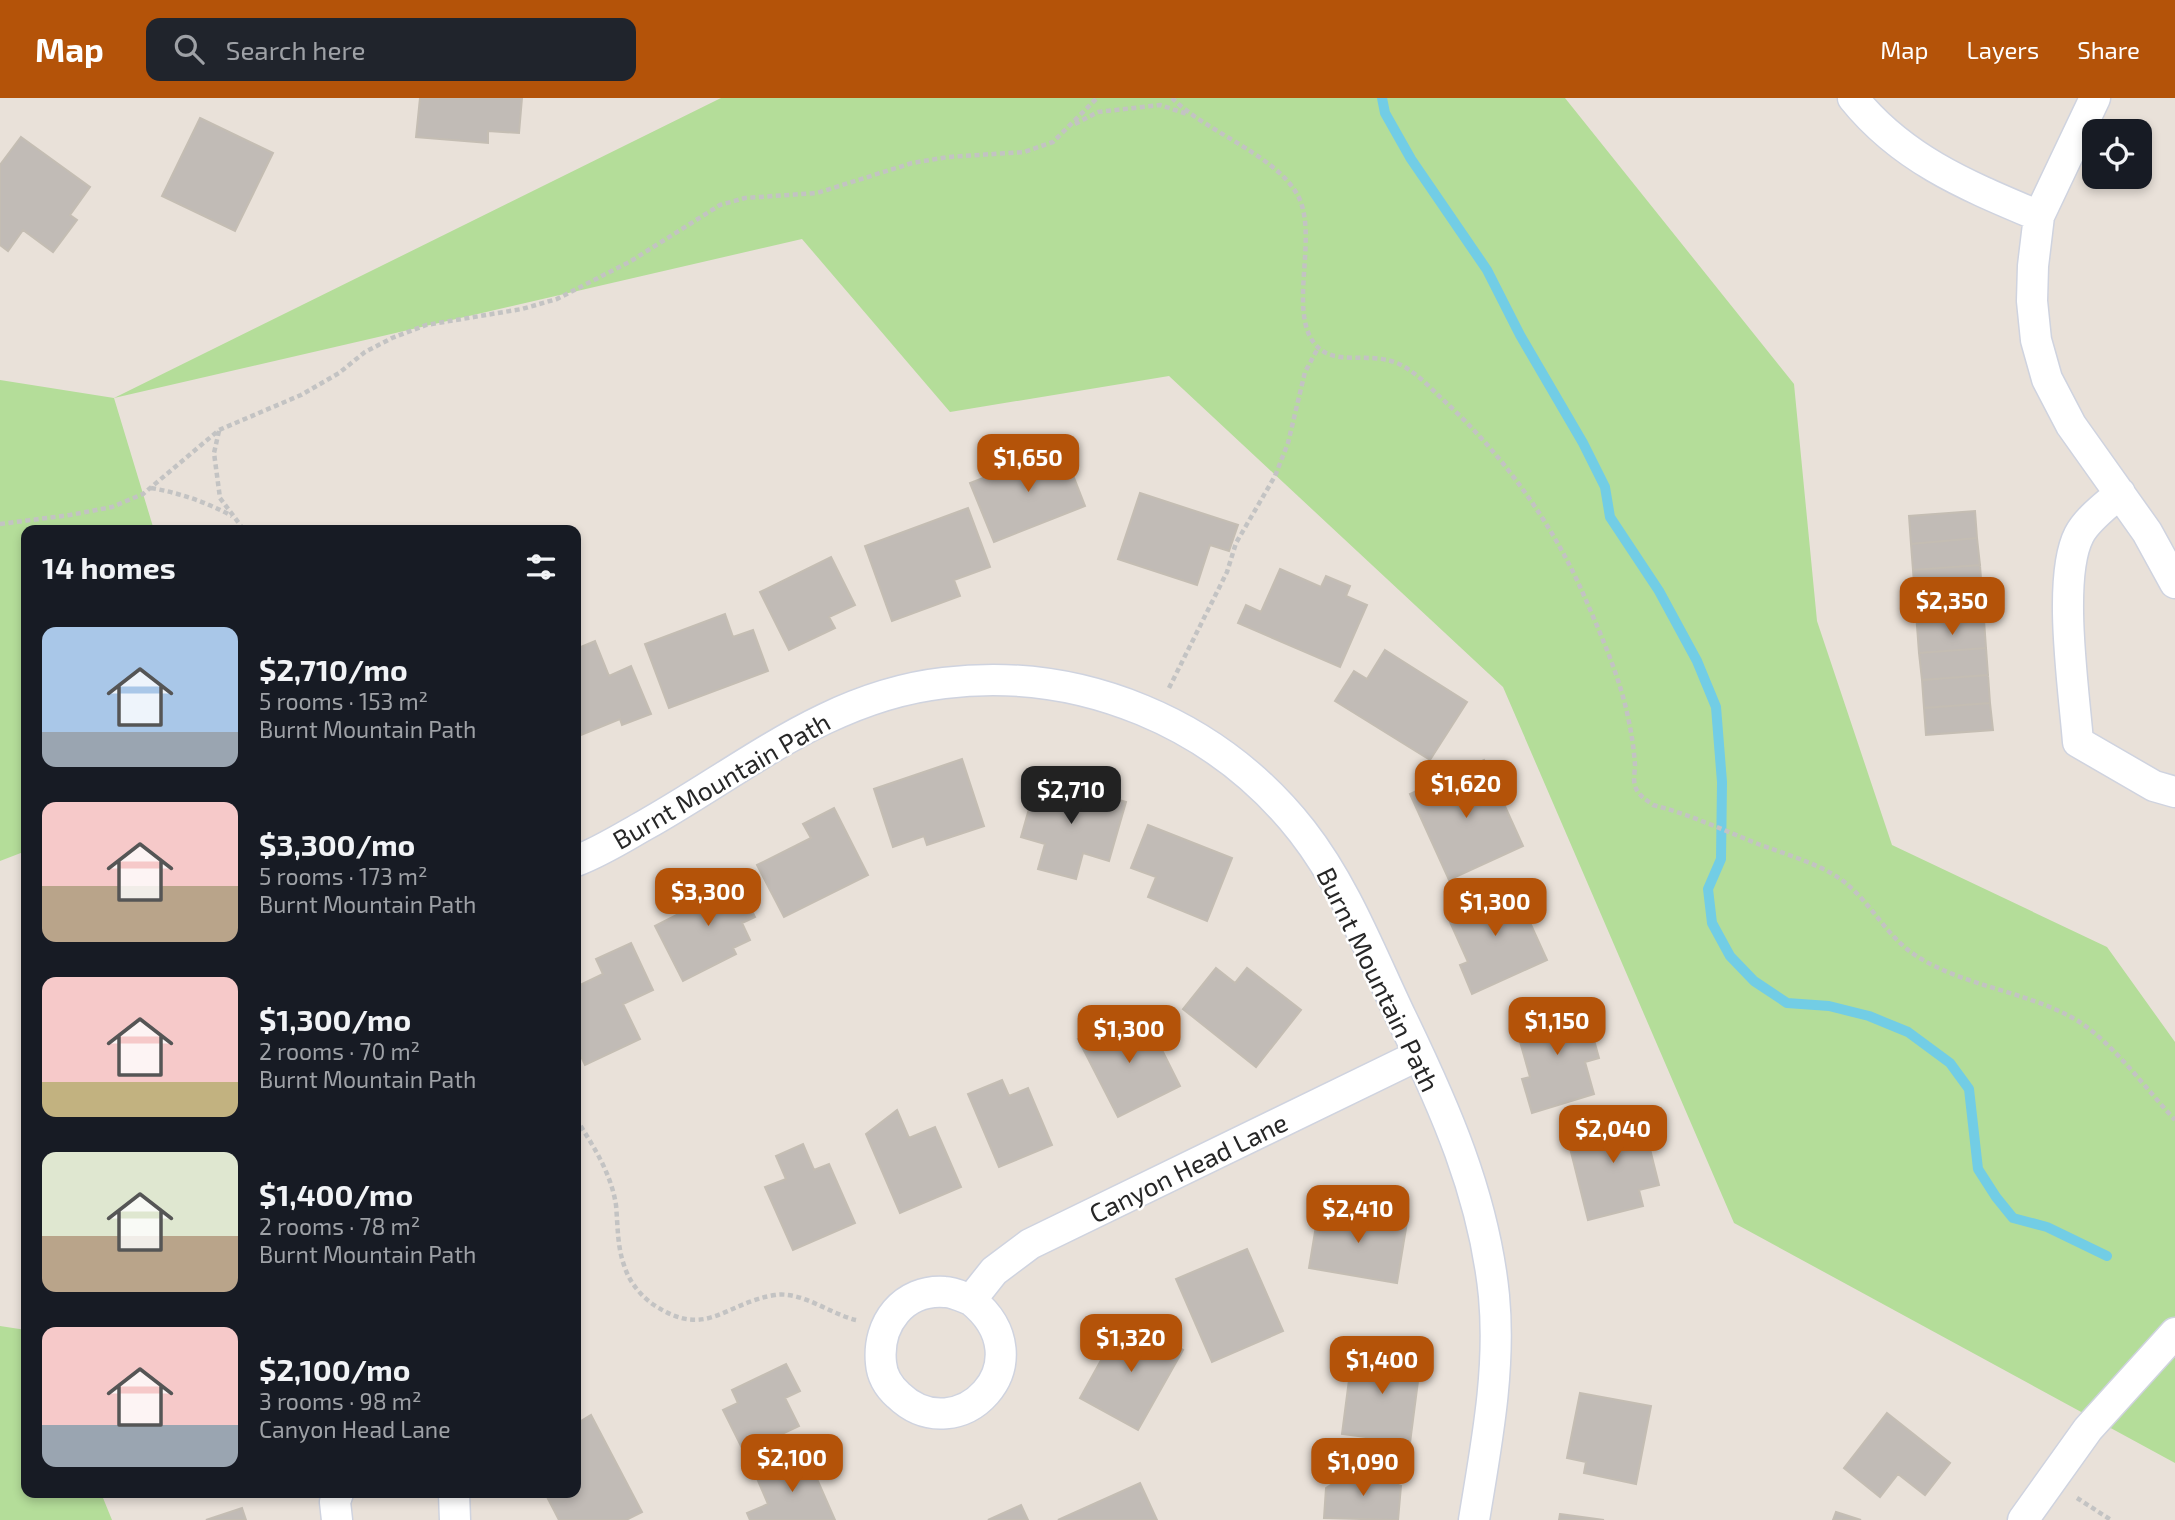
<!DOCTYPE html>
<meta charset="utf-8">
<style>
body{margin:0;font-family:"Exo 2",sans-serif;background:#20242c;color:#f1f3f6;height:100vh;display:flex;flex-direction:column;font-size:26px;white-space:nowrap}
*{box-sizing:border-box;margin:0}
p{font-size:23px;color:#9ea1a6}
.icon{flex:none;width:38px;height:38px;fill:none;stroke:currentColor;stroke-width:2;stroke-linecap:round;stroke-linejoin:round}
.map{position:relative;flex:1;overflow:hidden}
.panel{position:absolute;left:21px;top:427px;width:560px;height:973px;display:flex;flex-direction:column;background:#171b24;border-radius:14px;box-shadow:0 4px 10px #0003}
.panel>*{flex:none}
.controls{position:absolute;left:2082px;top:21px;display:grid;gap:14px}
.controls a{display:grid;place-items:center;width:70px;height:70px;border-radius:14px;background:#171b24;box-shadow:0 4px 10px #0003;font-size:35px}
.price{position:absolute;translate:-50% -60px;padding:0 16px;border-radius:14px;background:#b45309;color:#fff;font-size:23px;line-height:46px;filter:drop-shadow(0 2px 4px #0008)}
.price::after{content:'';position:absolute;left:50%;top:42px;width:21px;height:16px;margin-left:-10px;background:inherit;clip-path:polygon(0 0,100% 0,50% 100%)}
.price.on{background:#222;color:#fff}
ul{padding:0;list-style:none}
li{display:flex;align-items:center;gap:21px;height:175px;padding:0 21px}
li span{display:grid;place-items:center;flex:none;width:196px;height:140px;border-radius:14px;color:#555}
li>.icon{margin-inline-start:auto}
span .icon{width:84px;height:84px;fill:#fffc;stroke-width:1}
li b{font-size:30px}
h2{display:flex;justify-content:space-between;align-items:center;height:84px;padding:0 21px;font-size:30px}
header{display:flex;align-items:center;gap:42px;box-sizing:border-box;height:98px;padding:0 35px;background:#b45309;color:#fff}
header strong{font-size:33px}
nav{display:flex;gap:38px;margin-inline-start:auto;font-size:24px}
.search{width:490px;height:63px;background:#20242c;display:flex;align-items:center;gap:18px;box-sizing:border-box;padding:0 24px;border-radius:14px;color:#9ea1a6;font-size:26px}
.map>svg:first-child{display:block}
.green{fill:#b4dd99}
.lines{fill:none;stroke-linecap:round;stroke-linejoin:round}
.stream{stroke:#72cde5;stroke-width:10}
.building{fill:#c1bbb6;stroke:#c4bdb3;stroke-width:2}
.minor-casing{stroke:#cfd3df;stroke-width:33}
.path{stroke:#c3c3c3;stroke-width:4.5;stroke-dasharray:5 3.5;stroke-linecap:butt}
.minor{stroke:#fff;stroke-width:30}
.labels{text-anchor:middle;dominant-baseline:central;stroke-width:5;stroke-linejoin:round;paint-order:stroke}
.street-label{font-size:26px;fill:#272727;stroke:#fff}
</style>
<header>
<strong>Map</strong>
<div class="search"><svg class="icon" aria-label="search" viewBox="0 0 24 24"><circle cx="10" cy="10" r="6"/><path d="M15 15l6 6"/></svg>Search here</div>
<nav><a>Map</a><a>Layers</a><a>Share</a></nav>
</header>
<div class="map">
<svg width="2175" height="1422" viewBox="0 0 2175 1422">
<rect width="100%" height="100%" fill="#e9e1d9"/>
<!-- green -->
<path class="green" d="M 721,0 L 1565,0 L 1794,286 L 1817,523 L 1892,747 L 2107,849 L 2175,944 L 2175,1365 L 1734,1125 L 1503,589 L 1169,278 L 950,314 L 802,141 L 114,300 L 154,432 L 26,432 L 26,753 L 0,763 L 0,282 L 114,300 Z
M 0,1228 L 26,1232 L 26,1395 L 101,1395 L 112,1422 L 0,1422 Z"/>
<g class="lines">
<!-- stream -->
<path class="stream" d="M 1382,0 L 1385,15 L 1411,61 L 1487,172 L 1520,237 L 1583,345 L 1605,389 L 1610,419 L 1659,493 L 1697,563 L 1716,609 L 1722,684 L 1721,761 L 1708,791 L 1712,825 L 1730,858 L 1754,883 L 1787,905 L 1829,908 L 1869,918 L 1908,934 L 1950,965 L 1969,991 L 1978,1071 L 1996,1099 L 2013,1120 L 2047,1129 L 2107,1158"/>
</g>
<!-- building -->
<path class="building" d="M 420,0 L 522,0 L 519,35 L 488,33 L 488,45 L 416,39 Z
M 200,20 L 273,55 L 235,133 L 162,98 Z
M 21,39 L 90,89 L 70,117 L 77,122 L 53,154 L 23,132 L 8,153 L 0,147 L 0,67 Z
M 1062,349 L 1085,408 L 994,444 L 970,385 Z
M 1140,395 L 1238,427 L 1229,453 L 1210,447 L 1197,487 L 1118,461 Z
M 968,410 L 990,469 L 954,482 L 960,498 L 892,523 L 865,448 Z
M 1975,413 L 1977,440 L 1911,446 L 1909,418 Z
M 1977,440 L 1980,467 L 1913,472 L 1911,446 Z
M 831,459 L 855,507 L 829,519 L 835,530 L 789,552 L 760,494 Z
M 1980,467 L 1982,495 L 1915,500 L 1913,472 Z
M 1280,471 L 1321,489 L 1326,478 L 1350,488 L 1346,498 L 1367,507 L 1340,569 L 1238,525 L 1246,507 L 1261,514 Z
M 1982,495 L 1984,522 L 1917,528 L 1915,500 Z
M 725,516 L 733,539 L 753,532 L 768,573 L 669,610 L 645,546 Z
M 1984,522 L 1986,550 L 1919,555 L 1917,528 Z
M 595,543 L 609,578 L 631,568 L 651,616 L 622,627 L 620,621 L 576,639 L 576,551 Z
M 1986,550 L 1988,577 L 1922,582 L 1919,555 Z
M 1385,552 L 1467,604 L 1430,662 L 1335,603 L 1354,573 L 1367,581 Z
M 1988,577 L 1990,605 L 1924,610 L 1922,582 Z
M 1990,605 L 1993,632 L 1926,637 L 1924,610 Z
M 962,661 L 984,728 L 927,747 L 924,738 L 893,749 L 874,691 Z
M 1484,662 L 1523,748 L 1449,782 L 1410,696 Z
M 1038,679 L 1126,704 L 1109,763 L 1083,755 L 1076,781 L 1038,771 L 1045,746 L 1021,739 Z
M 834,710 L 868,777 L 784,819 L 757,767 L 811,740 L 803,726 Z
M 1148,727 L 1232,760 L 1207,823 L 1148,799 L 1156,779 L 1131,770 Z
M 732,773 L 755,819 L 742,825 L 750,842 L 733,850 L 736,856 L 683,883 L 655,828 L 708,801 L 702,788 Z
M 1512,785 L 1547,862 L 1472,896 L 1460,867 L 1468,864 L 1446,815 Z
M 631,845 L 653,892 L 623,906 L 640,941 L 585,967 L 576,948 L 576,889 L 603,876 L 596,861 Z
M 1216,870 L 1235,885 L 1247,870 L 1301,912 L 1256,969 L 1183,911 Z
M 1584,906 L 1599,960 L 1585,964 L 1594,996 L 1532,1015 L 1522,981 L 1530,979 L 1515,926 Z
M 1121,919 L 1129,936 L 1149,926 L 1180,988 L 1118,1019 L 1078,941 Z
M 1002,982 L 1009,998 L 1028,990 L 1052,1047 L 999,1069 L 968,996 Z
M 897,1012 L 909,1040 L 935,1029 L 961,1089 L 900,1115 L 866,1036 Z
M 1641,1015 L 1659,1087 L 1639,1092 L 1643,1108 L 1588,1122 L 1566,1034 Z
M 803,1046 L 814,1072 L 829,1066 L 855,1125 L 793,1152 L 765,1089 L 786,1081 L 776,1058 Z
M 1319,1110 L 1407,1124 L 1397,1185 L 1309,1170 Z
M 1247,1151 L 1283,1233 L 1212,1264 L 1176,1181 Z
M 1125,1219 L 1183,1252 L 1138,1332 L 1080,1300 Z
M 1353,1251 L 1421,1260 L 1410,1345 L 1342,1336 Z
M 786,1266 L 800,1293 L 785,1300 L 799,1328 L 744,1354 L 723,1312 L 738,1305 L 732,1292 Z
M 1580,1295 L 1651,1308 L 1636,1386 L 1584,1375 L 1586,1364 L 1567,1360 Z
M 1887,1315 L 1950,1365 L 1925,1397 L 1898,1376 L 1880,1399 L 1844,1370 Z
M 591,1317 L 642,1414 L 626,1422 L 559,1422 L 545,1395 L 576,1395 L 576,1326 Z
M 806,1356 L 835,1422 L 750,1422 L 747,1415 L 768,1406 L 756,1378 Z
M 1356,1371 L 1401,1388 L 1398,1422 L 1324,1420 L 1326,1390 Z
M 1140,1385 L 1157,1422 L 1058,1422 Z
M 1021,1407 L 1028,1422 L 988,1422 Z
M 242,1410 L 246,1422 L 206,1422 Z
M 1836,1414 L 1861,1422 L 1833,1422 Z
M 1560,1416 L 1604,1422 L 1559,1422 Z"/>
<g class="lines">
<defs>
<path id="minor" d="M 1853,0 C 1903,62 1968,88 2039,118
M 2095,0 L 2039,118 L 2033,168 L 2032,203 L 2036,242 L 2047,281 L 2071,327 L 2147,434 L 2175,485
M 2120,395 C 2107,407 2087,421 2079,437 C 2057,480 2074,592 2078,644 L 2154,688 L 2175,694
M 576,763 C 600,754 622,740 645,727 C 743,672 828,598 944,585 C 1081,568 1217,625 1302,733 C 1345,788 1371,856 1401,919 C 1444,1008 1484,1097 1494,1198 C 1501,1273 1486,1348 1474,1422
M 971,1202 C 1048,1264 958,1355 898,1297 C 888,1288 882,1278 881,1265 C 877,1226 903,1191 945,1194 C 953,1194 963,1199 971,1202 L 994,1173 L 1030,1146 L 1419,957
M 454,1395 L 455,1422
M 337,1422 L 335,1404 L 338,1395
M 2023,1422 L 2088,1331 L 2175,1235"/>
</defs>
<!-- minor casing -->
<use href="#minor" class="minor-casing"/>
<!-- path -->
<path class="path" d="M 1172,0 C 1206,34 1274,56 1297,96 C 1320,135 1287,213 1315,246 C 1334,270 1369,252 1399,266 C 1414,273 1428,287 1440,299 C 1500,353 1553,425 1585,500 C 1602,539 1621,582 1629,624 C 1632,638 1634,652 1635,667 C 1635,673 1633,682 1635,688 C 1638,697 1645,701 1653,707 C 1689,716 1723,732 1758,746 C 1785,756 1828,768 1849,788 C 1873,809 1888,839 1915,857 C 1964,889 2028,893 2078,923 C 2113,945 2146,991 2175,1022
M 1075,26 L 1098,14 L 1160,7 L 1187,16
M 219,333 L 214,355 L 220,400 L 244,432
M 151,390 C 180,395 206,404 232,418
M 0,426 L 70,417 L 112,409 L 143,396 L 219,332 L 301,297 L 339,275 L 365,254 L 392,240 L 426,227 L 522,211 L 557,201 L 631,163 L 720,107 L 745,100 L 817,95 L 912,65 L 948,59 L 1024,54 L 1053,44 L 1097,0
M 1169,590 L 1227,474 L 1236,445 L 1275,378 L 1288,345 L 1305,274 L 1318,250
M 576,1021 C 593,1047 611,1075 616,1107 C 618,1129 617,1149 625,1170 C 630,1185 642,1199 654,1207 C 707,1242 724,1205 775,1197 C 802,1193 830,1216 856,1222
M 2077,1400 L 2111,1422"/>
<!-- minor -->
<use href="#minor" class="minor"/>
</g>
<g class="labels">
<!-- street labels -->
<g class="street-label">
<text transform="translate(721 682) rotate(-30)">Burnt Mountain Path</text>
<text transform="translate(1379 881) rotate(64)">Burnt Mountain Path</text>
<text transform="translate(1188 1069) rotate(-26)">Canyon Head Lane</text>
</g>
</g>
</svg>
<div class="controls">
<a><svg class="icon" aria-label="locate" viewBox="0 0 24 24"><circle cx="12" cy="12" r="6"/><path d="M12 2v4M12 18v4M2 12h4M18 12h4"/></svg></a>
</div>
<b class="price" style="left:1028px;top:396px">$1,650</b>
<b class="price" style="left:1952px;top:539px">$2,350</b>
<b class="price" style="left:1466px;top:722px">$1,620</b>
<b class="price on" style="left:1071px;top:728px">$2,710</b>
<b class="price" style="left:708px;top:830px">$3,300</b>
<b class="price" style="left:1495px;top:840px">$1,300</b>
<b class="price" style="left:1557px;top:959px">$1,150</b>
<b class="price" style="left:1129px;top:967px">$1,300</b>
<b class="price" style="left:1613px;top:1067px">$2,040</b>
<b class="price" style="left:1358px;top:1147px">$2,410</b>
<b class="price" style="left:1131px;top:1276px">$1,320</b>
<b class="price" style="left:1382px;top:1298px">$1,400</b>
<b class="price" style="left:792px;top:1396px">$2,100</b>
<b class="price" style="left:1363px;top:1400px">$1,090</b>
<section class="panel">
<h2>14 homes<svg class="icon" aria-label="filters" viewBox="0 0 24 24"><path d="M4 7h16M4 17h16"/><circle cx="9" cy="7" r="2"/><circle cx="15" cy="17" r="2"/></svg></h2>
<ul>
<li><span style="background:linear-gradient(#a9c7e8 75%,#9aa5b1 0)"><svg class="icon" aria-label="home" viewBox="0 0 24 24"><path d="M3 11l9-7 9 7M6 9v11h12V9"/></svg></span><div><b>$2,710/mo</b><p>5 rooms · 153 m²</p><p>Burnt Mountain Path</p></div></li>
<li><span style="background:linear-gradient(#f6c9c9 60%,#b9a48a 0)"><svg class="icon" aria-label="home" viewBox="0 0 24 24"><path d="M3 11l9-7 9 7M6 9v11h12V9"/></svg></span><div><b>$3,300/mo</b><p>5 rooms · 173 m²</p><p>Burnt Mountain Path</p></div></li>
<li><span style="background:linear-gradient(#f6c9c9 75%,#c2b280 0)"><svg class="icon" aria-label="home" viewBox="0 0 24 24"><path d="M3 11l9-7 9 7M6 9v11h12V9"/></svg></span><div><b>$1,300/mo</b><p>2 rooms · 70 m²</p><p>Burnt Mountain Path</p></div></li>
<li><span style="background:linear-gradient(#dfe7d0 60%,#b9a48a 0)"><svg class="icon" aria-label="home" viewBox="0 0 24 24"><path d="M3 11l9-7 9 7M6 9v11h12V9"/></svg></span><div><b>$1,400/mo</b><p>2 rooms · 78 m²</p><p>Burnt Mountain Path</p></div></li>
<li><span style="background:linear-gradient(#f6c9c9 70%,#9aa5b1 0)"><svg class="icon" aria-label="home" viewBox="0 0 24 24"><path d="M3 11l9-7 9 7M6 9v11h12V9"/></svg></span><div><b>$2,100/mo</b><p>3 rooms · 98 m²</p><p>Canyon Head Lane</p></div></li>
</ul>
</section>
</div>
